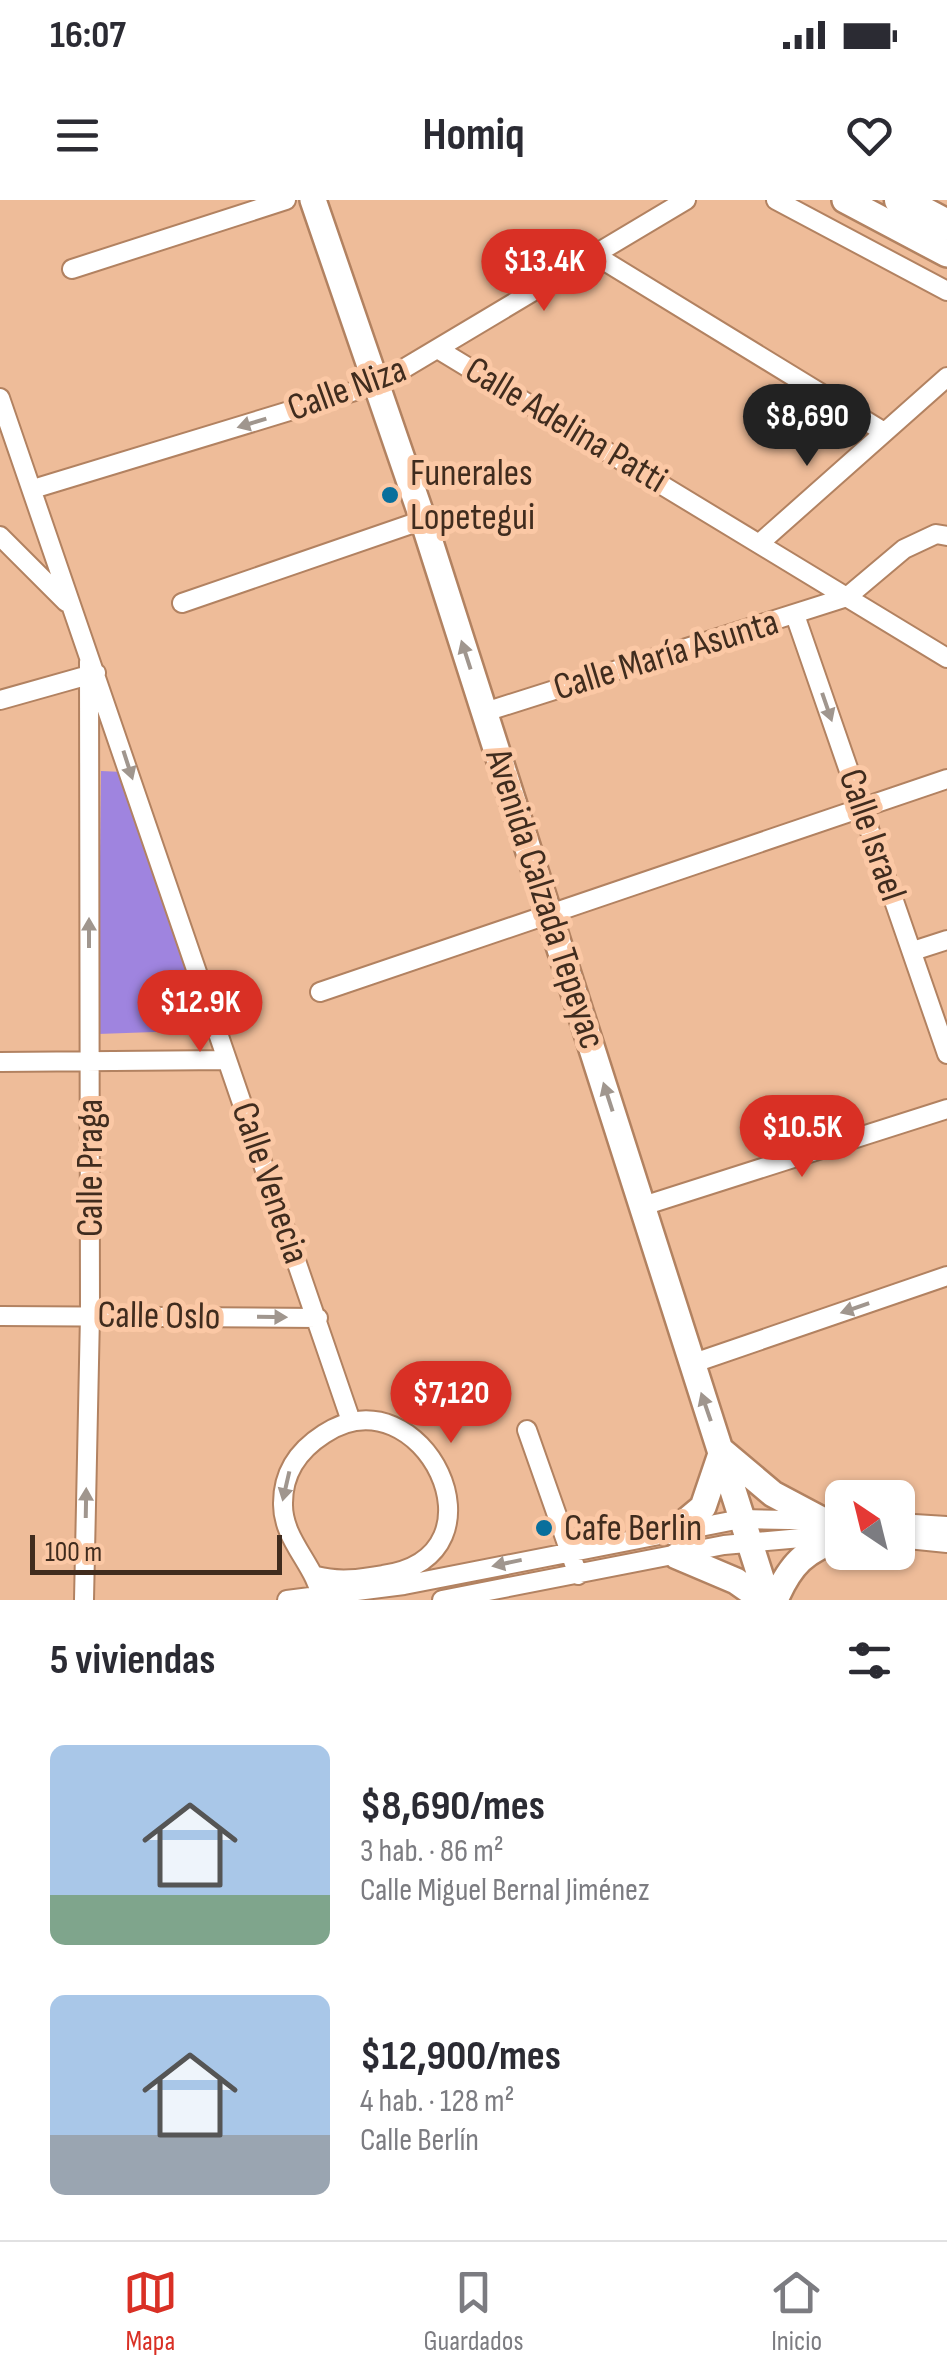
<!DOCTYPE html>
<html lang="es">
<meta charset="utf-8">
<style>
body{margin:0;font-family:"Sofia Sans Condensed",sans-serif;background:#f2f2f3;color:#2b2b33;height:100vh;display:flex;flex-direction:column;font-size:38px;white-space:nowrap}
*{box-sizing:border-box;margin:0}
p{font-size:32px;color:#7c7c81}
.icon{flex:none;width:55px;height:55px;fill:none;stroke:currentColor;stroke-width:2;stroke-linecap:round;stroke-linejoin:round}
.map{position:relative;height:1400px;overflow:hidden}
.sheet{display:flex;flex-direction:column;background:#fff;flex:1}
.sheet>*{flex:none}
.needle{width:65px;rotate:325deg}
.buttons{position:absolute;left:825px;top:1280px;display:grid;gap:20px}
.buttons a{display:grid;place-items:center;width:90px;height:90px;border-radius:15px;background:#fff;box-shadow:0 2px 8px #0004;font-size:50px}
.scale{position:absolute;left:30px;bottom:25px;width:252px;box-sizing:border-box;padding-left:10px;border:5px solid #402c1e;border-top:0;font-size:28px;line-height:35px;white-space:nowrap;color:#402c1e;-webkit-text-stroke:8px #fbc8a5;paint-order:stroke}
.price{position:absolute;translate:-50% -85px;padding:0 22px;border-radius:35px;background:#d93025;color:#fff;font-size:32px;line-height:65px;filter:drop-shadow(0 2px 5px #0008)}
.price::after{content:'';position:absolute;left:50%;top:60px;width:30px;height:22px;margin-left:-15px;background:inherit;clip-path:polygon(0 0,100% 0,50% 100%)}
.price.on{background:#222;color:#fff}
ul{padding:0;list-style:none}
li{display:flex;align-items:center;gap:30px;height:250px;padding:0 50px}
li span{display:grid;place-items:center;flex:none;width:280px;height:200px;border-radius:15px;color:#555}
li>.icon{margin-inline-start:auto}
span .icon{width:120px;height:120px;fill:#fffc;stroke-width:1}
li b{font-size:42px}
h2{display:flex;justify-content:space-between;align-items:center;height:120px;padding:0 50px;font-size:42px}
.status{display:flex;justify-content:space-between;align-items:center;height:70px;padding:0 50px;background:#fff;direction:ltr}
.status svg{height:28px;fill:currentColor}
header{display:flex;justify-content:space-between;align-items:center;height:130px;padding:0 50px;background:#fff;font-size:45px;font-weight:700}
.menu{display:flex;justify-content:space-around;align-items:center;height:140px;border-top:2px solid #e1e1e2;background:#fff;font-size:28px;color:#7c7c81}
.menu a{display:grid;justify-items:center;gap:5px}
.menu .on{color:#d93025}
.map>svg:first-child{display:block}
.green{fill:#9f84df}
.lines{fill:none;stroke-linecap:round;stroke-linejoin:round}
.street-casing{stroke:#b28261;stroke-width:22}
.secondary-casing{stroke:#b28261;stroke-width:30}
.primary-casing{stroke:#b28261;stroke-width:35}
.street{stroke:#fff;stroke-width:18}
.secondary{stroke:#fff;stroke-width:25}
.primary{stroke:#fff;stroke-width:30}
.oneway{fill:#a0968e}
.poi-dot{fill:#096f9c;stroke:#fbc8a5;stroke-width:4}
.labels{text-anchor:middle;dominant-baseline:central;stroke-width:10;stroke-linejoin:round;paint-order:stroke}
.street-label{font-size:38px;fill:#402c1e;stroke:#fbc8a5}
.poi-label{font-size:38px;fill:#402c1e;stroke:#fbc8a5;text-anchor:start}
</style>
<div class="status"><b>16:07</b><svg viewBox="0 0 49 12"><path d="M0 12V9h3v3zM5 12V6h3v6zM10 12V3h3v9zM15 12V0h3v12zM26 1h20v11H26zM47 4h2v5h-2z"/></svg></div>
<header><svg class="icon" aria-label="menu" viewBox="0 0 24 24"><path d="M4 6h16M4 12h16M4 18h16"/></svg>Homiq<svg class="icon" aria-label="heart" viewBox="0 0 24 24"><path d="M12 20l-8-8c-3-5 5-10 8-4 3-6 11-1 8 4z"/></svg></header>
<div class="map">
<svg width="947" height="1400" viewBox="0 0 947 1400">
<rect width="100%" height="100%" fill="#eebc99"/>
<!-- green -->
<path class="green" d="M 101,571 L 123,572 L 211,830 L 98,834 Z"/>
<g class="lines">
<defs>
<path id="street" d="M 776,0 L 947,91
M 595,55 L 884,232
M 72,69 L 286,0
M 441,151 L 947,458
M 0,198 L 351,1221
M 33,289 L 378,184 L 686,0
M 0,336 L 66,402
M 761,342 L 947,177
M 182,403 L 423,320
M 795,415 L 947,854
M 0,500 L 96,473
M 485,512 L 847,397 L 904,349 L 936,334 L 947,336
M 913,751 L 947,740
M 320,792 L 947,579
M 0,862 L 227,860
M 643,1006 L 947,909
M 0,1116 L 318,1118
M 691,1164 L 947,1076
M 527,1230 L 578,1375
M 898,1323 L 947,1326
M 898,1338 L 947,1343
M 316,1376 C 339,1382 360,1379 383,1375 C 515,1356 421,1169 324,1234 C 299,1250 283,1272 283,1303 C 282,1340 316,1365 322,1400
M 84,1400 L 90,1115 L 89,462
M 287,1400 L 404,1385 L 741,1319 L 842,1321
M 442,1400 L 724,1345 L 835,1335"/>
<path id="secondary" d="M 313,0 L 423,320 L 768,1400
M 845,0 L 947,54
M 673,1332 L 703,1307 L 722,1251 L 773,1294 L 822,1320
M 677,1356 L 736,1381 L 763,1400
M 775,1400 C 790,1365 805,1349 842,1338"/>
<path id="primary" d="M 900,0 L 947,25"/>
</defs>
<!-- street casing -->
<use href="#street" class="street-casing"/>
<!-- secondary casing -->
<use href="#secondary" class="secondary-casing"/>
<!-- primary casing -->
<use href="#primary" class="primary-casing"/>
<!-- street -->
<use href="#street" class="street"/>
<!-- secondary -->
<use href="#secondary" class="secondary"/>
<!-- primary -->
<use href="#primary" class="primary"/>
</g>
<!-- one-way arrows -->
<defs><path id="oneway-solid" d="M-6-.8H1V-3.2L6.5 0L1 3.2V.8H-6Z" transform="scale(2.5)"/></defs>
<g class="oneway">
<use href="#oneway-solid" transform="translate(252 223) rotate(163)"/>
<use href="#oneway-solid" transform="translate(466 455) rotate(-108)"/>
<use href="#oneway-solid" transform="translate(827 507) rotate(71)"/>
<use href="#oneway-solid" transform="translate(128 565) rotate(72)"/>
<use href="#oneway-solid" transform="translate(89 733) rotate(-90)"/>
<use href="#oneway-solid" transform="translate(608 897) rotate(-108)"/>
<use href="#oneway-solid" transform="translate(855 1108) rotate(161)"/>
<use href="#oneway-solid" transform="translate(272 1117) rotate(1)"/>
<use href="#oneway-solid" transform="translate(706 1207) rotate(-109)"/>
<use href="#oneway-solid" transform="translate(286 1286) rotate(103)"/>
<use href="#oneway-solid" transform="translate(86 1303) rotate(-89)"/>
<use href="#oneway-solid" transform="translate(507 1363) rotate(168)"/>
</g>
<!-- markers -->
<g class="poi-dot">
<circle cx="390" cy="295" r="10"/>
<circle cx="544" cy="1328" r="10"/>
</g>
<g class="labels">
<!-- street labels -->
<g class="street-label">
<text transform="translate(347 189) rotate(-20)">Calle Niza</text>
<text transform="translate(566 225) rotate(31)">Calle Adelina Patti</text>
<text transform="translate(666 455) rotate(-17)">Calle María Asunta</text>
<text transform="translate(872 635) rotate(71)">Calle Israel</text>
<text transform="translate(545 699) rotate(72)">Avenida Calzada Tepeyac</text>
<text transform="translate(90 968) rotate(-90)">Calle Praga</text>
<text transform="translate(270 983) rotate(71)">Calle Venecia</text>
<text transform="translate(159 1116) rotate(1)">Calle Oslo</text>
</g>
<!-- poi labels -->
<g class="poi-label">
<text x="410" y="273">Funerales<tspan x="410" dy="44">Lopetegui</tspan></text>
<text x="564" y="1328">Cafe Berlin</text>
</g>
</g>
</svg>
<div class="buttons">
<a><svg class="needle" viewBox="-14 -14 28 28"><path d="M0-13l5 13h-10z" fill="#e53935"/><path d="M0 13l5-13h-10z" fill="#7c7c81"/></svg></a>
</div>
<div class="scale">100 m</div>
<b class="price" style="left:544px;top:114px">$13.4K</b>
<b class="price on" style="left:807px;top:269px">$8,690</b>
<b class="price" style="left:200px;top:855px">$12.9K</b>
<b class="price" style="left:802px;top:980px">$10.5K</b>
<b class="price" style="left:451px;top:1246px">$7,120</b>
</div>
<section class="sheet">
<h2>5 viviendas<svg class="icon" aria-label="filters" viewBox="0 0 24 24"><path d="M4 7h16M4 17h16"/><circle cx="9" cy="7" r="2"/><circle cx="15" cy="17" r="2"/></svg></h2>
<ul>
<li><span style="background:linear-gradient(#a9c7e8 75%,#7fa58c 0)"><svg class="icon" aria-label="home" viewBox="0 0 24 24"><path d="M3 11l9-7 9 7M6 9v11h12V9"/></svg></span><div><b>$8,690/mes</b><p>3 hab. · 86 m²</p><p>Calle Miguel Bernal Jiménez</p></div></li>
<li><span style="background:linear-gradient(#a9c7e8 70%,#9aa5b1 0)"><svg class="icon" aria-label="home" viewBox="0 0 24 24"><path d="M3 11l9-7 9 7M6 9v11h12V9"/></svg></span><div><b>$12,900/mes</b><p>4 hab. · 128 m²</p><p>Calle Berlín</p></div></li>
</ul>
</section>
<nav class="menu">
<a class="on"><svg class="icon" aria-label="map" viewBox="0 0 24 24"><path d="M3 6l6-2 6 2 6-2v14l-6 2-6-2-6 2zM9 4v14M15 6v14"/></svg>Mapa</a>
<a><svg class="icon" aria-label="saved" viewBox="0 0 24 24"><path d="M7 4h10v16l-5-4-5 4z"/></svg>Guardados</a>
<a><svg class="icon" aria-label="home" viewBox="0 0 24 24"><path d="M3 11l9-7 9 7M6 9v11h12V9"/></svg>Inicio</a>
</nav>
